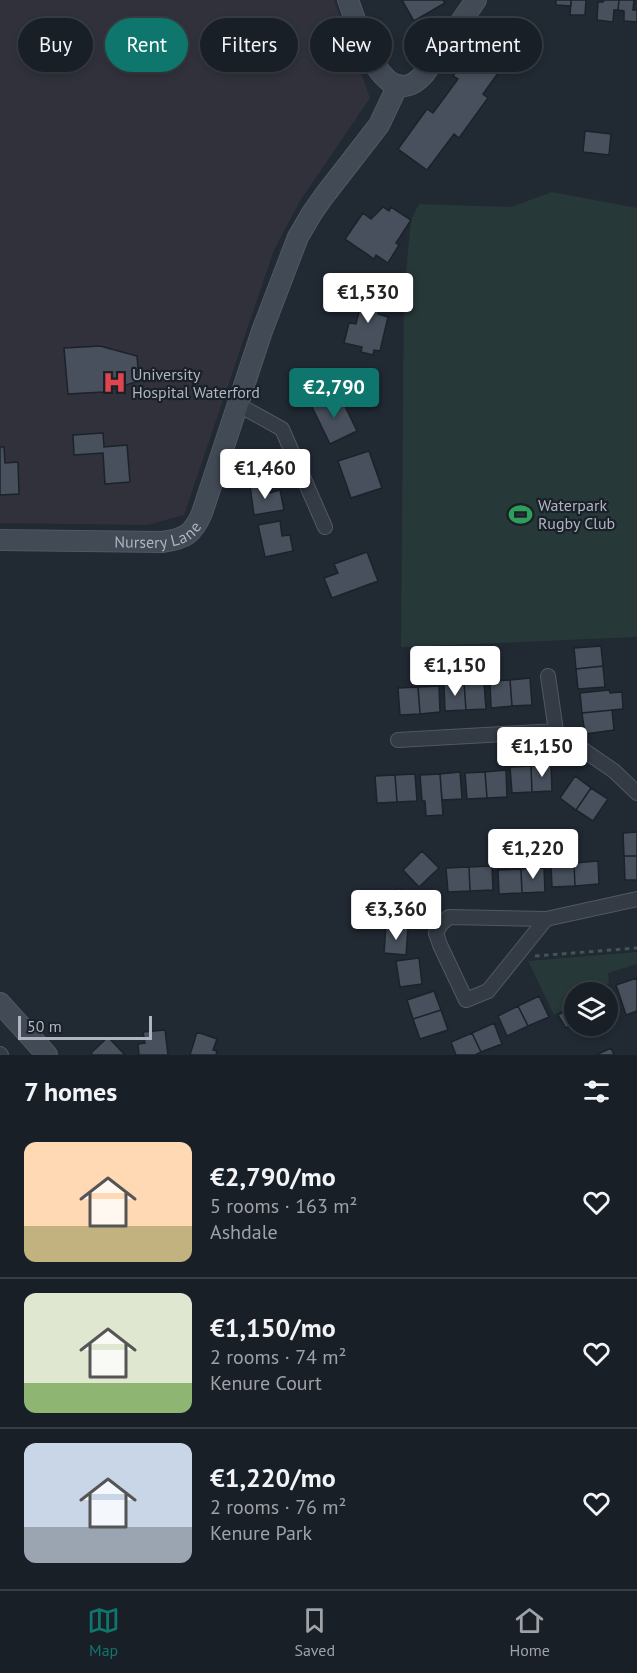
<!DOCTYPE html>
<meta charset="utf-8">
<style>
body{margin:0;font-family:"PT Sans",sans-serif;background:#262c32;color:#f1f3f6;height:100vh;display:flex;flex-direction:column;font-size:22px;white-space:nowrap}
*{box-sizing:border-box;margin:0}
p{font-size:20px;color:#9fa2a7}
.icon{flex:none;width:33px;height:33px;fill:none;stroke:currentColor;stroke-width:2;stroke-linecap:round;stroke-linejoin:round}
.map{position:relative;height:1055px;overflow:hidden}
.sheet{display:flex;flex-direction:column;background:#191f26;flex:1}
.sheet>*{flex:none}
.top-card{position:absolute;left:18px;top:18px;width:602px;height:54px;display:flex;gap:12px}
.buttons{position:absolute;left:564px;top:982px;display:grid;gap:12px}
.buttons a{display:grid;place-items:center;width:54px;height:54px;border-radius:50%;background:#191f26;box-shadow:0 3px 9px #0003,0 0 0 2px #373d43;font-size:30px}
.scale{position:absolute;left:18px;bottom:15px;width:134px;box-sizing:border-box;padding-left:6px;border:3px solid #aeb5c1;border-top:0;font-size:16px;line-height:21px;white-space:nowrap;color:#aeb5c1;-webkit-text-stroke:4px #1a2028;paint-order:stroke}
.price{position:absolute;translate:-50% -51px;padding:0 14px;border-radius:6px;background:#fff;color:#222;font-size:20px;line-height:39px;filter:drop-shadow(0 2px 3px #0008)}
.price::after{content:'';position:absolute;left:50%;top:36px;width:18px;height:14px;margin-left:-9px;background:inherit;clip-path:polygon(0 0,100% 0,50% 100%)}
.price.active{background:#0f766e;color:#fff}
ul{padding:0;list-style:none}
li{display:flex;align-items:center;gap:18px;height:150px;padding:0 24px}
li+li{border-top:2px solid #373d43}
li span{display:grid;place-items:center;flex:none;width:168px;height:120px;border-radius:12px;color:#555}
li>.icon{margin-inline-start:auto}
span .icon{width:72px;height:72px;fill:#fffc;stroke-width:1}
li b{font-size:26px}
h2{display:flex;justify-content:space-between;align-items:center;height:72px;padding:0 24px;font-size:26px}
.pill{padding:0 21px;border-radius:27px;background:#191f26;box-shadow:0 3px 9px #0003,0 0 0 2px #373d43;font-size:21px;line-height:54px}
.pill.active{background:#0f766e;color:#fff}
.menu{display:flex;justify-content:space-around;align-items:center;height:84px;border-top:2px solid #373d43;background:#191f26;font-size:16px;color:#9fa2a7}
.menu a{display:grid;justify-items:center;gap:3px}
.menu .active{color:#0f766e}
.map>svg:first-child{display:block}
.medical{fill:#31313b}
.green{fill:#273838}
.building{fill:#47505c;stroke:#1b222a;stroke-width:1.5}
.lines{fill:none;stroke-linecap:round;stroke-linejoin:round}
.street-casing{stroke:#515862;stroke-width:16}
.secondary-casing{stroke:#515862;stroke-width:22}
.path{stroke:#445355;stroke-width:3;stroke-dasharray:4.5 4.5;stroke-linecap:butt}
.street{stroke:#343b44;stroke-width:14}
.secondary{stroke:#424a56;stroke-width:20}
.labels{text-anchor:middle;dominant-baseline:central;stroke-width:4.5;stroke-linejoin:round;paint-order:stroke}
.poi-label{font-size:16px;fill:#aeb5c1;stroke:#1a2028;text-anchor:start}
.street-label{font-size:16px;fill:#aeb5c1;stroke:#1a2028}
</style>
<div class="map">
<svg width="637" height="1055" viewBox="0 0 637 1055">
<rect width="100%" height="100%" fill="#212933"/>
<!-- medical -->
<path class="medical" d="M 0,0 L 334,0 L 370,98 L 300,201 L 274,250 L 184,515 L 148,525 L 0,523 Z"/>
<!-- green -->
<path class="green" d="M 552,192 L 637,208 L 637,637 L 401,647 L 404,293 L 411,220 L 419,204 L 511,207 Z
M 637,952 L 637,964 L 608,973 L 609,983 L 592,993 L 574,993 L 574,1003 L 554,1015 L 528,961 Z"/>
<!-- building -->
<path class="building" d="M 402,0 L 443,0 L 445,3 L 414,21 Z
M 556,0 L 571,0 L 571,6 L 556,5 Z
M 571,0 L 586,0 L 585,15 L 570,15 Z
M 604,0 L 619,0 L 618,10 L 614,10 L 613,22 L 597,20 L 598,2 L 603,2 Z
M 619,0 L 634,0 L 633,10 L 637,10 L 637,22 L 624,21 L 624,11 L 618,10 Z
M 481,39 L 508,59 L 483,94 L 488,98 L 459,138 L 454,134 L 427,170 L 398,149 L 427,109 L 433,113 L 458,79 L 453,76 Z
M 585,131 L 611,134 L 609,155 L 583,152 Z
M 383,207 L 389,211 L 391,207 L 411,220 L 396,243 L 399,245 L 388,263 L 376,255 L 374,259 L 345,239 L 363,213 L 371,219 Z
M 365,287 L 384,292 L 378,314 L 388,317 L 380,351 L 374,350 L 373,355 L 361,352 L 362,347 L 344,343 L 349,323 L 356,324 Z
M 100,346 L 137,356 L 139,381 L 103,392 L 68,394 L 64,348 Z
M 331,395 L 336,406 L 343,402 L 357,431 L 330,444 L 311,405 Z
M 103,433 L 104,447 L 127,445 L 130,482 L 105,484 L 103,453 L 74,455 L 73,435 Z
M 0,447 L 4,447 L 5,463 L 18,462 L 19,494 L 0,495 Z
M 369,451 L 382,488 L 351,498 L 338,461 Z
M 266,482 L 269,493 L 280,490 L 284,510 L 254,515 L 250,485 Z
M 280,521 L 282,536 L 290,535 L 293,551 L 265,557 L 258,525 Z
M 367,552 L 378,581 L 332,598 L 324,578 L 338,573 L 334,564 Z
M 601,646 L 603,666 L 576,669 L 574,648 Z
M 603,666 L 605,687 L 578,689 L 576,669 Z
M 530,678 L 532,705 L 512,706 L 510,680 Z
M 510,680 L 512,706 L 491,708 L 490,681 Z
M 484,682 L 486,709 L 466,710 L 464,683 Z
M 464,683 L 466,710 L 445,711 L 444,684 Z
M 439,686 L 440,712 L 420,714 L 418,687 Z
M 418,687 L 420,714 L 400,715 L 398,688 Z
M 609,690 L 610,693 L 622,692 L 623,709 L 582,713 L 580,693 Z
M 612,710 L 614,730 L 585,734 L 582,713 Z
M 551,764 L 552,791 L 532,792 L 531,766 Z
M 531,766 L 532,792 L 512,793 L 510,767 Z
M 506,770 L 507,797 L 487,798 L 485,772 Z
M 460,772 L 462,799 L 442,800 L 440,774 Z
M 485,772 L 487,798 L 467,799 L 465,773 Z
M 415,774 L 417,801 L 397,802 L 395,775 Z
M 440,774 L 443,815 L 426,816 L 425,801 L 422,801 L 420,775 Z
M 395,775 L 397,802 L 377,803 L 375,776 Z
M 575,776 L 591,788 L 576,810 L 560,798 Z
M 591,788 L 608,799 L 593,821 L 576,810 Z
M 637,832 L 637,856 L 624,856 L 623,833 Z
M 422,851 L 439,868 L 419,887 L 403,870 Z
M 624,856 L 637,856 L 637,880 L 625,880 Z
M 598,861 L 599,884 L 575,886 L 574,863 Z
M 574,863 L 575,886 L 552,887 L 551,864 Z
M 492,866 L 493,890 L 470,891 L 469,867 Z
M 469,867 L 470,891 L 448,892 L 446,868 Z
M 544,868 L 545,892 L 522,893 L 521,869 Z
M 521,869 L 522,893 L 499,894 L 498,870 Z
M 398,888 L 421,899 L 408,925 L 385,913 Z
M 386,926 L 408,928 L 406,955 L 384,953 Z
M 419,958 L 422,984 L 400,987 L 396,961 Z
M 637,978 L 637,1011 L 626,1015 L 616,985 Z
M 434,991 L 441,1010 L 413,1019 L 407,1000 Z
M 539,996 L 549,1017 L 528,1026 L 518,1006 Z
M 518,1006 L 528,1026 L 507,1036 L 498,1016 Z
M 441,1010 L 448,1030 L 420,1039 L 413,1019 Z
M 565,1011 L 573,1024 L 566,1028 L 558,1015 Z
M 494,1023 L 502,1044 L 481,1052 L 472,1033 Z
M 165,1030 L 168,1055 L 139,1055 L 138,1044 L 145,1043 L 143,1032 Z
M 197,1032 L 217,1039 L 213,1050 L 217,1051 L 216,1055 L 190,1055 Z
M 472,1033 L 481,1052 L 475,1055 L 456,1055 L 451,1042 Z
M 108,1037 L 125,1055 L 93,1055 L 91,1053 Z
M 611,1048 L 614,1055 L 596,1055 Z"/>
<g class="lines">
<defs>
<path id="street" d="M 237,404 L 282,429 L 325,527
M 548,676 L 556,731
M 398,740 L 556,731 L 614,771 L 637,793
M 546,919 L 488,991 L 466,1000 L 440,945 L 436,933 L 441,924 L 449,917 L 546,919 L 637,899
M 0,1054 L 1,1055"/>
<g id="secondary">
<path d="M 348,0 C 358,27 384,120 425,73 L 476,0"/>
<path id="s1" d="M 0,540 L 162,542 C 185,539 193,534 202,513 L 262,331 L 298,237 L 312,213 L 324,196 L 379,125 L 398,85"/>
<path d="M 0,1003 L 47,1055"/>
</g>
</defs>
<!-- street casing -->
<use href="#street" class="street-casing"/>
<!-- secondary casing -->
<use href="#secondary" class="secondary-casing"/>
<!-- path -->
<path class="path" d="M 535,956 L 637,948"/>
<!-- street -->
<use href="#street" class="street"/>
<!-- secondary -->
<use href="#secondary" class="secondary"/>
</g>
<!-- icons -->
<defs>
<symbol id="hospital-bare" viewBox="-9 -9 18 18"><path d="M-5-5h3v3.5h4V-5h3V5h-3V1.5h-4V5h-3Z" fill="#e0444e" stroke="#1a2028" stroke-width="2.5" paint-order="stroke"/></symbol>
<symbol id="stadium-bare" viewBox="-9 -9 18 18"><path d="M0-5a6.5 5 0 1 0 0 10a6.5 5 0 1 0 0-10ZM-3.5-1.8h7v3.6h-7Z" fill="#2e9e5b" stroke="#1a2028" stroke-width="2.5" paint-order="stroke"/></symbol>
</defs>
<g fill-rule="evenodd">
<use href="#hospital-bare" x="98" y="366" width="33" height="33"/>
<use href="#stadium-bare" x="504" y="498" width="33" height="33"/>
</g>
<g class="labels">
<!-- poi labels -->
<g class="poi-label">
<text x="132" y="374">University<tspan x="132" dy="18">Hospital Waterford</tspan></text>
<text x="538" y="505">Waterpark<tspan x="538" dy="18">Rugby Club</tspan></text>
</g>
<!-- street labels -->
<g class="street-label">
<text stroke="none"><textPath href="#s1" startOffset="159">Nursery Lane</textPath></text>
</g>
</g>
</svg>
<div class="buttons">
<a><svg class="icon" aria-label="layers" viewBox="0 0 24 24"><path d="M12 4l9 5-9 5-9-5zM3 14l9 5 9-5"/></svg></a>
</div>
<div class="scale">50 m</div>
<b class="price" style="left:368px;top:324px">€1,530</b>
<b class="price active" style="left:334px;top:419px">€2,790</b>
<b class="price" style="left:265px;top:500px">€1,460</b>
<b class="price" style="left:455px;top:697px">€1,150</b>
<b class="price" style="left:542px;top:778px">€1,150</b>
<b class="price" style="left:533px;top:880px">€1,220</b>
<b class="price" style="left:396px;top:941px">€3,360</b>
<div class="top-card">
<a class="pill">Buy</a>
<a class="pill active">Rent</a>
<a class="pill">Filters</a>
<a class="pill">New</a>
<a class="pill">Apartment</a>
</div>
</div>
<section class="sheet">
<h2>7 homes<svg class="icon" aria-label="filters" viewBox="0 0 24 24"><path d="M4 7h16M4 17h16"/><circle cx="9" cy="7" r="2"/><circle cx="15" cy="17" r="2"/></svg></h2>
<ul>
<li><span style="background:linear-gradient(#ffd9b3 70%,#c2b280 0)"><svg class="icon" aria-label="home" viewBox="0 0 24 24"><path d="M3 11l9-7 9 7M6 9v11h12V9"/></svg></span><div><b>€2,790/mo</b><p>5 rooms · 163 m²</p><p>Ashdale</p></div><svg class="icon" aria-label="heart" viewBox="0 0 24 24"><path d="M12 20l-8-8c-3-5 5-10 8-4 3-6 11-1 8 4z"/></svg></li>
<li><span style="background:linear-gradient(#dfe7d0 75%,#8fb573 0)"><svg class="icon" aria-label="home" viewBox="0 0 24 24"><path d="M3 11l9-7 9 7M6 9v11h12V9"/></svg></span><div><b>€1,150/mo</b><p>2 rooms · 74 m²</p><p>Kenure Court</p></div><svg class="icon" aria-label="heart" viewBox="0 0 24 24"><path d="M12 20l-8-8c-3-5 5-10 8-4 3-6 11-1 8 4z"/></svg></li>
<li><span style="background:linear-gradient(#c9d6e8 70%,#9aa5b1 0)"><svg class="icon" aria-label="home" viewBox="0 0 24 24"><path d="M3 11l9-7 9 7M6 9v11h12V9"/></svg></span><div><b>€1,220/mo</b><p>2 rooms · 76 m²</p><p>Kenure Park</p></div><svg class="icon" aria-label="heart" viewBox="0 0 24 24"><path d="M12 20l-8-8c-3-5 5-10 8-4 3-6 11-1 8 4z"/></svg></li>
</ul>
</section>
<nav class="menu">
<a class="active"><svg class="icon" aria-label="map" viewBox="0 0 24 24"><path d="M3 6l6-2 6 2 6-2v14l-6 2-6-2-6 2zM9 4v14M15 6v14"/></svg>Map</a>
<a><svg class="icon" aria-label="saved" viewBox="0 0 24 24"><path d="M7 4h10v16l-5-4-5 4z"/></svg>Saved</a>
<a><svg class="icon" aria-label="home" viewBox="0 0 24 24"><path d="M3 11l9-7 9 7M6 9v11h12V9"/></svg>Home</a>
</nav>
